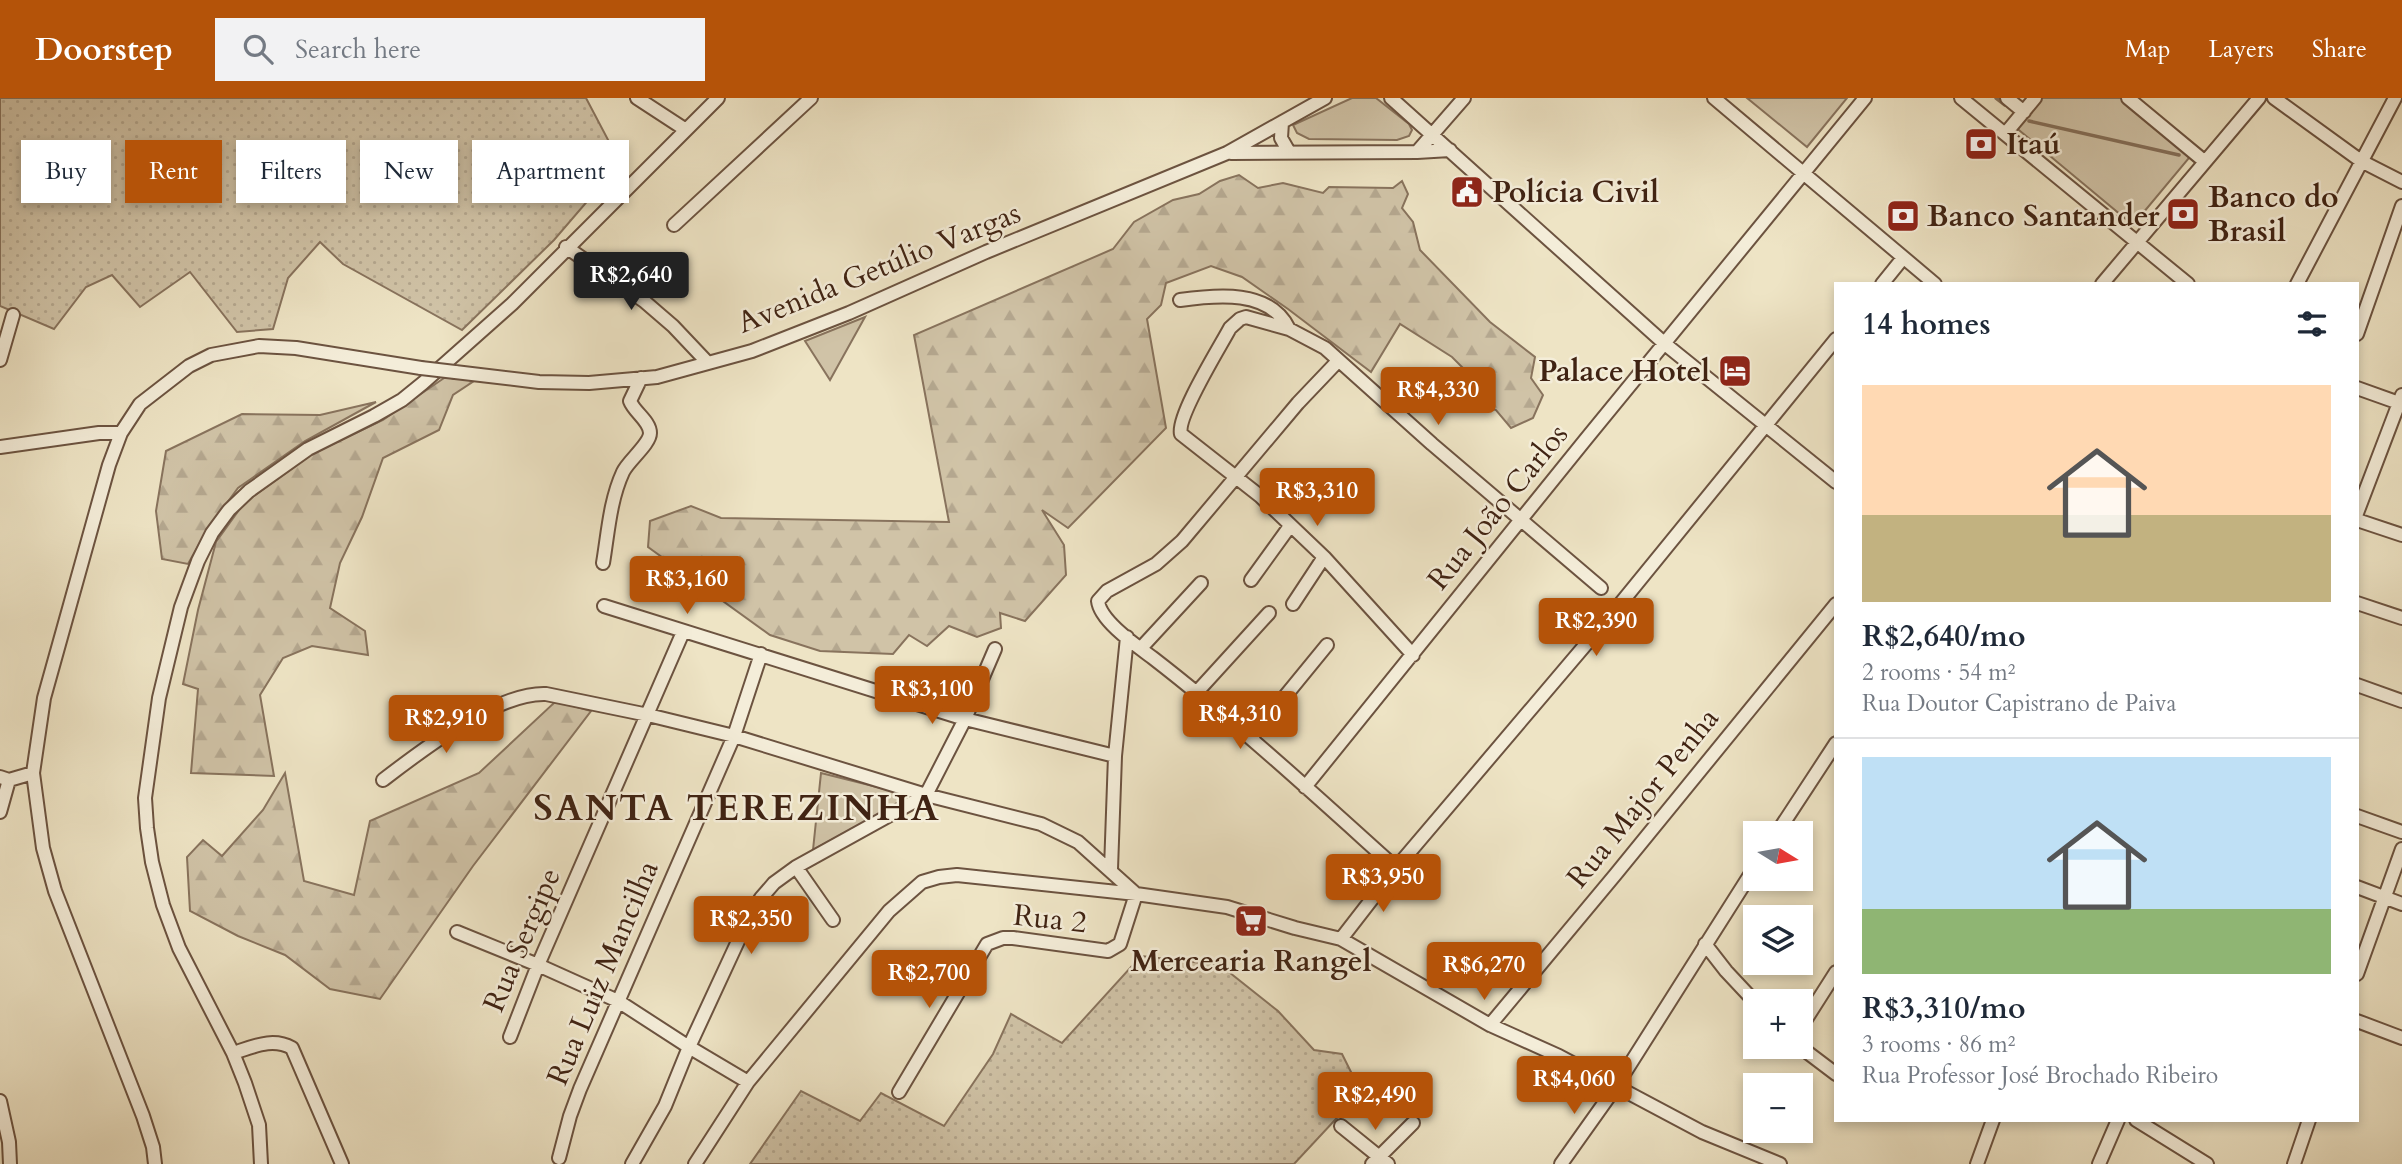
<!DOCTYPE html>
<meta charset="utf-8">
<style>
body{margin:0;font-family:Cardo,serif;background:#f2f2f3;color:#1f2937;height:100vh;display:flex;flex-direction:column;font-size:26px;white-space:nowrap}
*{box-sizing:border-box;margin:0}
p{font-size:23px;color:#747a83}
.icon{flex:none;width:38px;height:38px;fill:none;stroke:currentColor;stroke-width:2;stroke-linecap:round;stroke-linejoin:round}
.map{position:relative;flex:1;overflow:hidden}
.sheet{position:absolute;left:1834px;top:184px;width:525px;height:840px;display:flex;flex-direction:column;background:#fff;border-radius:0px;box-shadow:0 4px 10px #0003}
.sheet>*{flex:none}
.hud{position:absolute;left:21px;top:42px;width:665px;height:63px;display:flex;gap:14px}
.needle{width:46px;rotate:101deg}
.fabs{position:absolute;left:1743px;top:723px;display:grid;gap:14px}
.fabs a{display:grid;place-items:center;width:70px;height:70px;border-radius:0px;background:#fff;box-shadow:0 4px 10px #0003;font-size:35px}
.price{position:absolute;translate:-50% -60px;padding:0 16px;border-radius:7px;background:#b45309;color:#fff;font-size:23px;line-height:46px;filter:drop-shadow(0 2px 4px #0008)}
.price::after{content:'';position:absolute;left:50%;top:42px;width:21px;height:16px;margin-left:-10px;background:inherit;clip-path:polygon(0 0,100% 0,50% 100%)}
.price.active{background:#222;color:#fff}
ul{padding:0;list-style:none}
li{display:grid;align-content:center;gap:14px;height:371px;padding:0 28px}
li+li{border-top:2px solid #e0e1e3}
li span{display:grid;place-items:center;height:217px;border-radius:0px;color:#555}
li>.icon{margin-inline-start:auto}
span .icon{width:126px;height:126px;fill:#fffc;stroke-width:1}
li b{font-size:30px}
h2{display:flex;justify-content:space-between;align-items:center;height:84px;padding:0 28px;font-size:30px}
.pill{padding:0 24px;border-radius:0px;background:#fff;box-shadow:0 4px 10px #0003;font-size:24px;line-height:63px}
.pill.active{background:#b45309;color:#fff}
header{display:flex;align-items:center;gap:42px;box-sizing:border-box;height:98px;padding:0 35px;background:#b45309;color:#fff}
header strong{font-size:33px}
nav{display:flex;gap:38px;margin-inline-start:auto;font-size:24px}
.search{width:490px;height:63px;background:#f2f2f3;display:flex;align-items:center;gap:18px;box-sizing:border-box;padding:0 24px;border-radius:0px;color:#747a83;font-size:26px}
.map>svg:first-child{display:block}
.grass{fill:url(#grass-dots);stroke:#88735d;stroke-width:2}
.forest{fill:url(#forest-firs);stroke:#88735d;stroke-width:2}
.park{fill:#d0c3a7;stroke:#88735d;stroke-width:2}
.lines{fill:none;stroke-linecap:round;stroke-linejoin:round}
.stream{stroke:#856f59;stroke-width:3.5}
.minor-casing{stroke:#6c5340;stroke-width:16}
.minor{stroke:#f4edd9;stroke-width:12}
.minor-bridge-casing{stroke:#6c5340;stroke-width:16;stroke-linecap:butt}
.minor-bridge{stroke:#f4edd9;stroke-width:12}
.labels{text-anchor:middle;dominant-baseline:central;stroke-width:5;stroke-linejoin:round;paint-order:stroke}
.poi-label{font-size:30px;font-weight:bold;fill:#402313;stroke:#f4edd9;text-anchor:start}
.street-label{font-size:30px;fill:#402313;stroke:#f4edd9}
.district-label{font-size:37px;font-weight:bold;letter-spacing:2px;fill:#402313;stroke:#f4edd9}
</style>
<header>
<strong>Doorstep</strong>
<div class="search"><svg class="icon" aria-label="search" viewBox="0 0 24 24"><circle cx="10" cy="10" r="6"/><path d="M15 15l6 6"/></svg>Search here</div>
<nav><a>Map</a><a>Layers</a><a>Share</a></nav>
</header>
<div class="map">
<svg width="2402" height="1066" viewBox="0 0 2402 1066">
<defs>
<pattern id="grass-dots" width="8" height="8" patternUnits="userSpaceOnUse" patternTransform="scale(1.75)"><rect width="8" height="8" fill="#d0c3a7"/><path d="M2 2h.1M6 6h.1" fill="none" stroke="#b4a78f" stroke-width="1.8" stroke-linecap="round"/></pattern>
<pattern id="forest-firs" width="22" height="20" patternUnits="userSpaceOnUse" patternTransform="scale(1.75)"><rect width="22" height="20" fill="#d0c3a7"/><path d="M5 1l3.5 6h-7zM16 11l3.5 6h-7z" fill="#b4a78f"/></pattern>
</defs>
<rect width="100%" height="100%" fill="#eee4c5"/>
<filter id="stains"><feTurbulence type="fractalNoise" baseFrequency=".00286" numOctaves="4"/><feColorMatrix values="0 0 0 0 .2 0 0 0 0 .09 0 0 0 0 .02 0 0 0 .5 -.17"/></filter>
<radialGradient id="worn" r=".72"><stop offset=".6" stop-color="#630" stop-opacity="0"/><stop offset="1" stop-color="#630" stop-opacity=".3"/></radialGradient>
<!-- grass -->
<path class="grass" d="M 0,0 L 586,0 L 625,74 L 602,86 L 554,142 L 462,232 L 343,166 L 320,144 L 288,180 L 273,231 L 237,234 L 190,174 L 140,209 L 112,177 L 86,189 L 54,231 L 0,208 Z
M 1141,858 L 1220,867 L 1278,913 L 1314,952 L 1342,956 L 1361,994 L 1294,1066 L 750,1066 L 801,993 L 860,1023 L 881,995 L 944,1028 L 993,956 L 1011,916 L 1062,945 Z"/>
<!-- forest -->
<path class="forest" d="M 1239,77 L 1258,90 L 1283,85 L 1323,95 L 1329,89 L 1393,90 L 1402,83 L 1408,96 L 1402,110 L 1413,124 L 1420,152 L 1490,224 L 1535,259 L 1531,280 L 1543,297 L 1533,320 L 1511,330 L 1496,312 L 1469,304 L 1476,283 L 1452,259 L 1400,226 L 1371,274 L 1288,211 L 1242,179 L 1211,168 L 1166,185 L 1161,207 L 1147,221 L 1166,330 L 1068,430 L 1042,412 L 1064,447 L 1066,477 L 1025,523 L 1000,515 L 1001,530 L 977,539 L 949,528 L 927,548 L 909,537 L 893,556 L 820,553 L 770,537 L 648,449 L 650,423 L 691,408 L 721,420 L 949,424 L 914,237 L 1113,151 L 1134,124 L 1173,102 L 1199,96 L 1220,83 Z
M 447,278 L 474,283 L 453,297 L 439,332 L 383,360 L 362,419 L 340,465 L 330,510 L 365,533 L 368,557 L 312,548 L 283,560 L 260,597 L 274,678 L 191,675 L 198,591 L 183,586 L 198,512 L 216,444 L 244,405 L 312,356 L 383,322 Z
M 376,304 L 305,343 L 238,390 L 207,432 L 188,466 L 162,461 L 156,413 L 166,353 L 242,316 L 320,317 Z
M 556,603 L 591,613 L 473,768 L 380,901 L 330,891 L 285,857 L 238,838 L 190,813 L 187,759 L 203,742 L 222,758 L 263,712 L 285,675 L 304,783 L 354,797 L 370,723 L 479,675 Z"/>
<!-- park -->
<path class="park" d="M 1352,0 L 1376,0 L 1409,26 L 1412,32 L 1409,38 L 1397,42 L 1309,41 L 1297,35 L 1293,27 Z
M 1747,0 L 1847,0 L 1807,49 Z
M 2039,0 L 2129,0 L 2194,54 L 2133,127 L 2014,28 Z
M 865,219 L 830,282 L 805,243 Z
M 821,675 L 913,698 L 813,752 Z"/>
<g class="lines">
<!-- stream -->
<path class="stream" d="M 1996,0 L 2005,7
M 2029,23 L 2179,57"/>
<defs>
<path id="minor" d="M 637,0 L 686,32
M 1391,0 L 1665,246 L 1836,384
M 1714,0 L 1935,186
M 1961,0 L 2188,186
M 2007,0 L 2024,14
M 2128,0 L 2204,63
M 2274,0 L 2361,63 L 2402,84
M 1282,24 L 1281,40 L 1289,54
M 2005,36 L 2035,0
M 1417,54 L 1450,52
M 1231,55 L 1417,54 L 1464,0
M 674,127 L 811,0
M 566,149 L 644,203 L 673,228 L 708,265
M 1882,186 L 1903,160
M 2102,186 L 2259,0
M 2297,186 L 2395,0
M 1180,202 C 1216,197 1270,191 1289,231
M 2357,236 L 2402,108
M 0,262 L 13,217
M 1338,263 L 1298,305 L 1182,443 L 1156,466 L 1107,493 L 1098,503 C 1100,523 1137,548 1153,560 C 1237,625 1316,698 1396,770
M 455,274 L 539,284 L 589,285 L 657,279 L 752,253 L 849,215 L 986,154 L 1227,55 L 1325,0
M 2357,290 L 2402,306
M 0,349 L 99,335 L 121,335
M 2357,415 L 2402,297
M 2357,422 L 2402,437
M 603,465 C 608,435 610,402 623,374 C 628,363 650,346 650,335 C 650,323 634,314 630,303 L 641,280
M 1251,482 L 1290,428
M 2357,505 L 2402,520
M 1293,506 L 1324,459
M 604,508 L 965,621 L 1115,658
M 1141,550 L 1201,485
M 1413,557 L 1324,459 L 1260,398 L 1181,336 C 1176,319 1220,249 1230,230 L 1240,221 L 1246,219 L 1289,231 L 1325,250 L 1432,346 L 1601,490
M 2357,587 L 2402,603
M 1197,594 L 1269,515
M 1251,640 L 1327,547
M 0,679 L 9,682 L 33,675
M 383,682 C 422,652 497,594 546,596 L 648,617 L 734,638 L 926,697 L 1041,726 L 1078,744 L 1136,796 L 1120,846 L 1108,853 L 1013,840 L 1003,840 L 987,846 L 899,994
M 1305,689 L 1586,341 L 1865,0
M 0,714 L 9,682
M 2357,718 L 2402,734
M 1777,735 L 1836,645
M 796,769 L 833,822
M 1111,771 L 1115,658 L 1127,539
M 2357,789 L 2402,806
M 457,834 L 538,867 L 618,903 L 689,949 L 748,984
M 1341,841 L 1396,770 L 1621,505 L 1836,241
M 1705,846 L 1726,873 L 1755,904
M 2357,876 L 2402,751
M 2357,923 L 2402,940
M 1490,927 L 1615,777 L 1836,506
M 1801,929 L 1836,874
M 510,939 L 538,867 L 683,534
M 1799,948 L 1836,976
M 233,955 C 253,949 272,939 292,950 L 342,1066
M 0,1003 L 9,1044 L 10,1066
M 2136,1022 L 2207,1066
M 1341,1028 L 1388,1066
M 559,1060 L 570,1018 L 580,991 L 734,638 L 761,556
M 155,1066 L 153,1049 L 143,1018 L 55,793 L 43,750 L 33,675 L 44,600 L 109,367 L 121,335 L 140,306 L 189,268 L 211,257 L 259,248 L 296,250 L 421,270
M 261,1066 L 259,1027 L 245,985 L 233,955 L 179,850 L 163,807 L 152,764 L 147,730 L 145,700 L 159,600 L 181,509 L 198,463 L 212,435 L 229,412 L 249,393 L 308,351 L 374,318 L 402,302 L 423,285 L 512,206 L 718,0
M 632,1066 L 665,1008 L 689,949 L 751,815 L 761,800 L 774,785 L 796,769 L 926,697 L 965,621 L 995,551
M 695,1066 L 748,984 L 889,813 L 922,784 L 939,779 L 957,777 L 1136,796 L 1227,809 L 1295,830 L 1341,841 L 1490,927 L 1559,958 L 1702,1034 L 1780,1066
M 1372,1066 L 1413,1025
M 1561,1066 L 1615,990 L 1755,769
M 1977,1066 L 1993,1022
M 2099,1066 L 2118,1022
M 2294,1066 L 2309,1022"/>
</defs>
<!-- minor casing -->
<use href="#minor" class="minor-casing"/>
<!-- minor -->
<use href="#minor" class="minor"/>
<defs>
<path id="minor-bridge" d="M 421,270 L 455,274"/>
</defs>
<!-- minor-bridge casing -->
<use href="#minor-bridge" class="minor-bridge-casing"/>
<!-- minor-bridge -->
<use href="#minor-bridge" class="minor-bridge"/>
</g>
<!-- icons -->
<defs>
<symbol id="bank-square" viewBox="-11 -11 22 22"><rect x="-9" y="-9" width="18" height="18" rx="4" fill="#8f2418" stroke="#f4edd9"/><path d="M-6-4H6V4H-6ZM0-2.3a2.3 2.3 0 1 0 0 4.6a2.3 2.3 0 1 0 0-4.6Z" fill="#fff"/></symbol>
<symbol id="civic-square" viewBox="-11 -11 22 22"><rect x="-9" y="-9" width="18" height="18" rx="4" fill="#8f2418" stroke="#f4edd9"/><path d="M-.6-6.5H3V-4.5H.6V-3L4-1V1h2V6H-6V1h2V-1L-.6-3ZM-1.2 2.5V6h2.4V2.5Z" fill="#fff"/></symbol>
<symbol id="hotel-square" viewBox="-11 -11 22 22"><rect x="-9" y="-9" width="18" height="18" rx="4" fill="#8f2418" stroke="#f4edd9"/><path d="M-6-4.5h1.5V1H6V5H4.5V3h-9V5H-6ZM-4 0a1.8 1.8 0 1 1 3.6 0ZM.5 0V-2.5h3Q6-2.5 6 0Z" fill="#fff"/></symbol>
<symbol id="supermarket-square" viewBox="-11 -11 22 22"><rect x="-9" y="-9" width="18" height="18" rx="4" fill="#8f2418" stroke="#f4edd9"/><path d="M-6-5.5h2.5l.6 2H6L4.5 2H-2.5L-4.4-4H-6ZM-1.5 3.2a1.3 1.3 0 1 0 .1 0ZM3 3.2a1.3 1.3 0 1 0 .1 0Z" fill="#fff"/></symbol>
</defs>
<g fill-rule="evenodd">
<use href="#bank-square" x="1962" y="27" width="38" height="38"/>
<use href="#civic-square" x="1448" y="75" width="38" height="38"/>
<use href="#bank-square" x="2164" y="97" width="38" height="38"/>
<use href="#bank-square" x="1884" y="99" width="38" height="38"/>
<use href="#hotel-square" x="1716" y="254" width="38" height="38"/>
<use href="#supermarket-square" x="1232" y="804" width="38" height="38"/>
</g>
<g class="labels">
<!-- poi labels -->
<g class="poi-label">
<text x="2006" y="46">Itaú</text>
<text x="1492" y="94">Polícia Civil</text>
<text x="2208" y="99">Banco do<tspan x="2208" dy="34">Brasil</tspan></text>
<text x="1927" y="118">Banco Santander</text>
<text x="1710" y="273" text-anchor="end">Palace Hotel</text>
<text x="1251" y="863" text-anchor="middle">Mercearia Rangel</text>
</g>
<!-- street labels -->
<g class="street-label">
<text transform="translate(879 170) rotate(-22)">Avenida Getúlio Vargas</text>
<text transform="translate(1498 409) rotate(-51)">Rua João Carlos</text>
<text transform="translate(1643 700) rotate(-51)">Rua Major Penha</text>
<text transform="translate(1050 821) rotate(6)">Rua 2</text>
<text transform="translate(522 842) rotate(-67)">Rua Sergipe</text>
<text transform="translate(603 875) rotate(-67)">Rua Luiz Mancilha</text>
</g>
<!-- district labels -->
<g class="district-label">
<text x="737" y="710">SANTA TEREZINHA</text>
</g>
</g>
<rect width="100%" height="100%" filter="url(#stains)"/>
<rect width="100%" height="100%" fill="url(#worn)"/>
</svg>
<div class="fabs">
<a><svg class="needle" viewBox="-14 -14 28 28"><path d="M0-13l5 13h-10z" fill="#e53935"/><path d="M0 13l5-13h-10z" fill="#747a83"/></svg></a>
<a><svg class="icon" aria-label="layers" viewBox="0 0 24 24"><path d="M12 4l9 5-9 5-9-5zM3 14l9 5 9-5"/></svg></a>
<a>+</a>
<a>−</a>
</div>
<b class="price active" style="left:631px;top:214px">R$2,640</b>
<b class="price" style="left:1438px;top:329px">R$4,330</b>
<b class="price" style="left:1317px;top:430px">R$3,310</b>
<b class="price" style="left:687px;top:518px">R$3,160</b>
<b class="price" style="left:1596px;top:560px">R$2,390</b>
<b class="price" style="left:932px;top:628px">R$3,100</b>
<b class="price" style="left:1240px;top:653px">R$4,310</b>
<b class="price" style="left:446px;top:657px">R$2,910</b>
<b class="price" style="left:1383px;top:816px">R$3,950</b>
<b class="price" style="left:751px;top:858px">R$2,350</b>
<b class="price" style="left:1484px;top:904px">R$6,270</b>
<b class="price" style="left:929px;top:912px">R$2,700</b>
<b class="price" style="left:1574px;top:1018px">R$4,060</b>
<b class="price" style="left:1375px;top:1034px">R$2,490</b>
<div class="hud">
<a class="pill">Buy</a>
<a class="pill active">Rent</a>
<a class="pill">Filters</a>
<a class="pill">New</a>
<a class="pill">Apartment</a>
</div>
<section class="sheet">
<h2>14 homes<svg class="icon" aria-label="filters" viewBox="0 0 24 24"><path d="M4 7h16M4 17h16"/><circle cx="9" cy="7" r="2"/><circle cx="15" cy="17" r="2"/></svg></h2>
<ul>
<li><span style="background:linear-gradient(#ffd9b3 60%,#c2b280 0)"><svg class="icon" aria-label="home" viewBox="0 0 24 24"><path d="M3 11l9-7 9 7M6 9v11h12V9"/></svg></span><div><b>R$2,640/mo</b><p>2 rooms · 54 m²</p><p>Rua Doutor Capistrano de Paiva</p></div></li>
<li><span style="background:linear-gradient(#bfe0f5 70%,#8fb573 0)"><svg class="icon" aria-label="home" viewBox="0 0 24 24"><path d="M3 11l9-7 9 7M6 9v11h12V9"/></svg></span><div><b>R$3,310/mo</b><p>3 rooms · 86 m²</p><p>Rua Professor José Brochado Ribeiro</p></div></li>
</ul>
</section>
</div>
